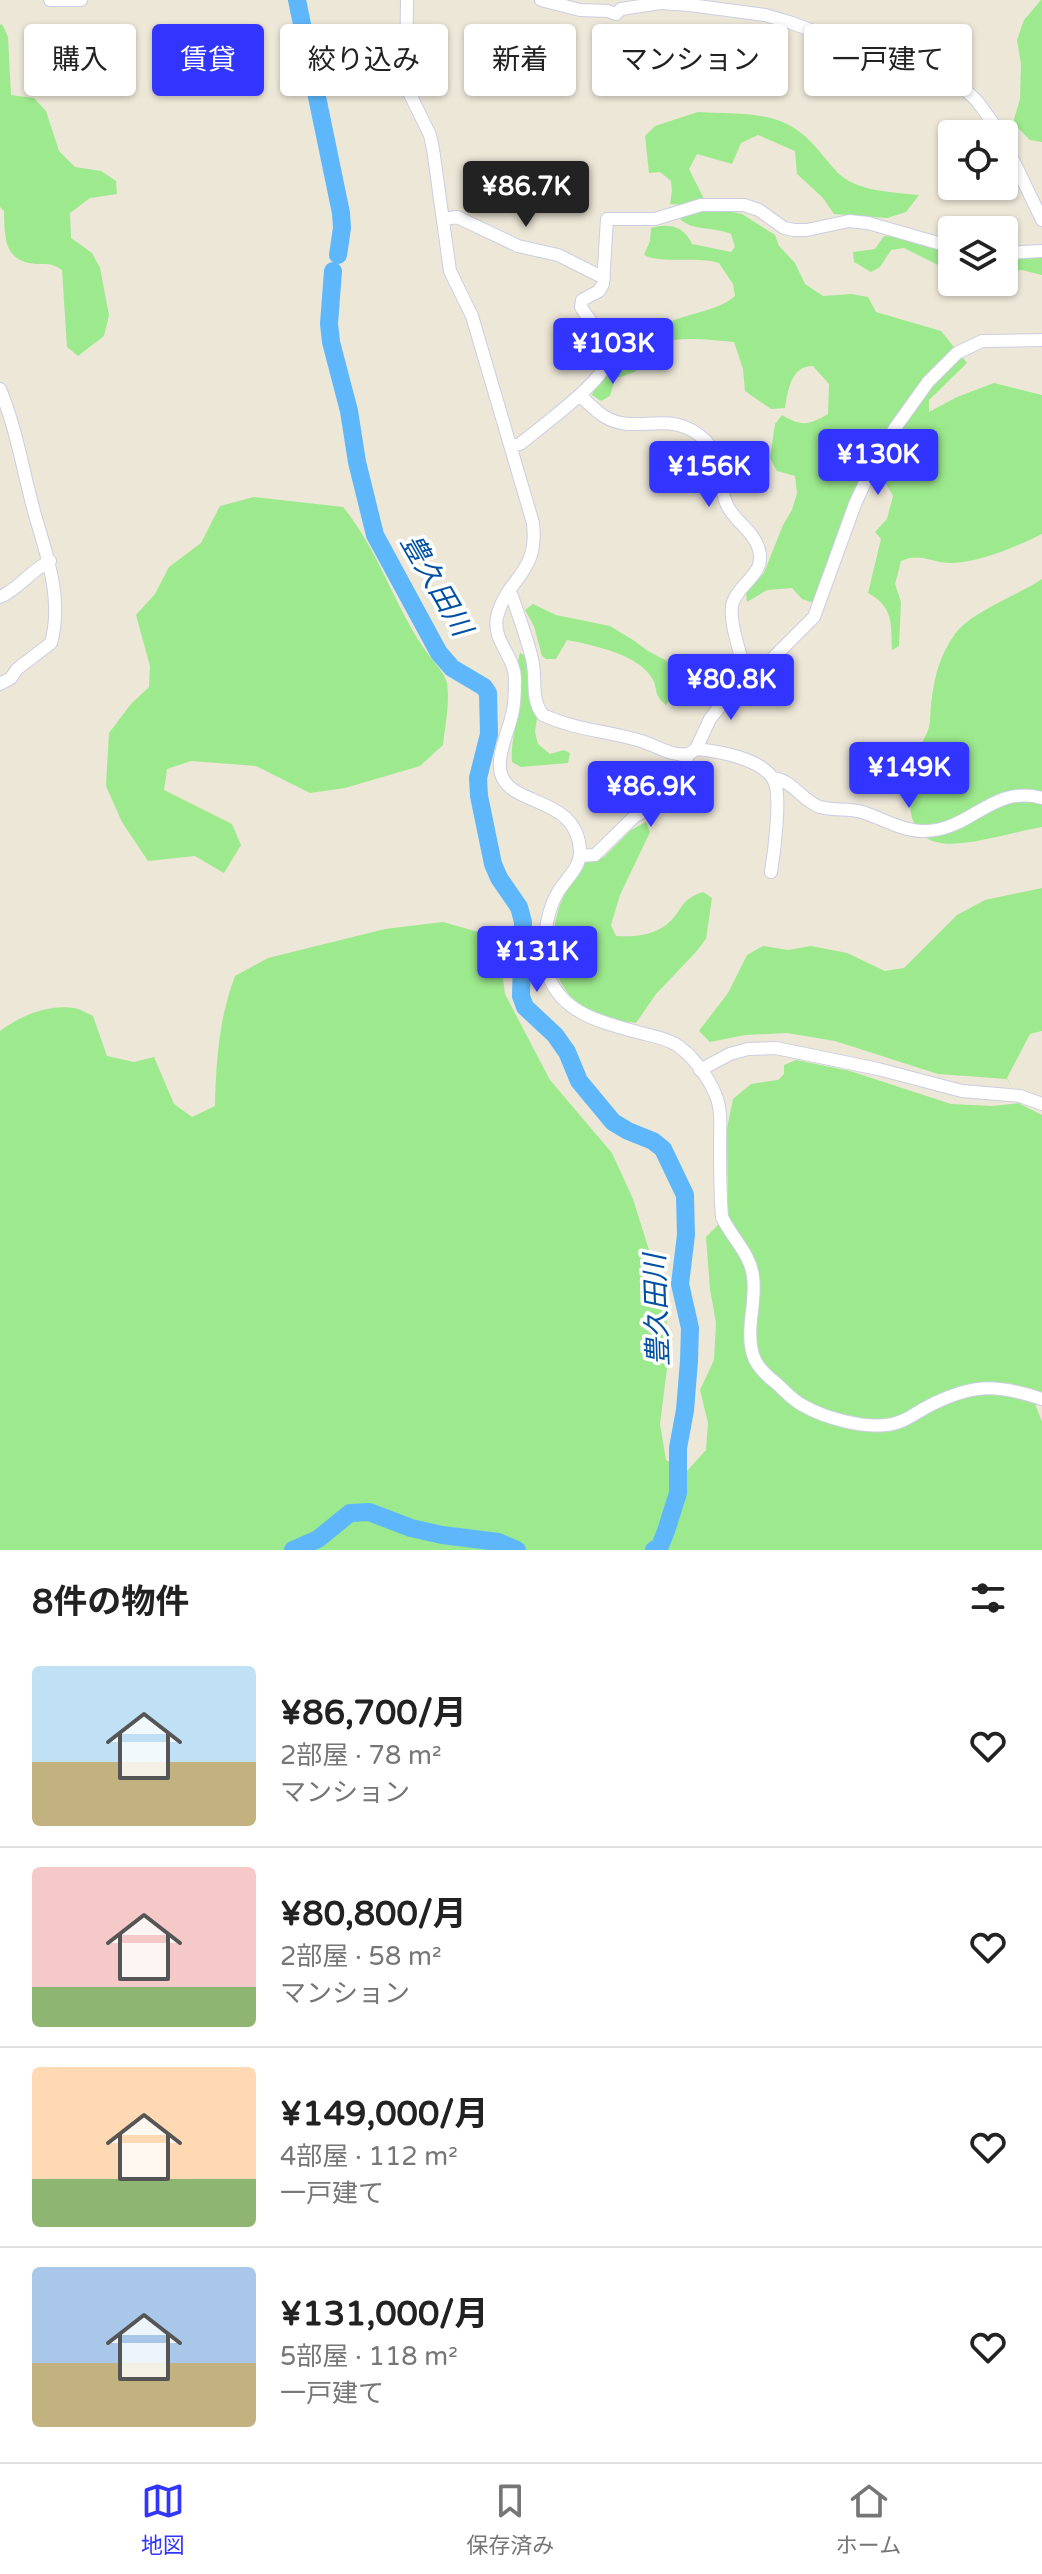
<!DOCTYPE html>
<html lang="ja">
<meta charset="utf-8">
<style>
body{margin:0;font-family:"Varela Round","Noto Sans JP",sans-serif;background:#f2f2f2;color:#222;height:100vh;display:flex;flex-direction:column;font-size:30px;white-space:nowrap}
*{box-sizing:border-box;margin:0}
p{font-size:26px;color:#767676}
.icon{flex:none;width:44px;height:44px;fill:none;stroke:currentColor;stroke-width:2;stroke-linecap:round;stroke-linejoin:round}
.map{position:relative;height:1550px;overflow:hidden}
.side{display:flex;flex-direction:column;background:#fff;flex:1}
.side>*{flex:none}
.banner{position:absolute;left:24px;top:24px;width:994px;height:72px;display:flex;gap:16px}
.tools{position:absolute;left:938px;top:120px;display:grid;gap:16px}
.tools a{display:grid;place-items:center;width:80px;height:80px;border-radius:8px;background:#fff;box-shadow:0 2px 6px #0004;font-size:40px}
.price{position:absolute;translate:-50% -68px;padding:0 18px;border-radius:8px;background:#3135ff;color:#fff;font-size:26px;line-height:52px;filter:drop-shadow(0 2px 4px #0008)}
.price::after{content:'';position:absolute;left:50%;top:48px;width:24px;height:18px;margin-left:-12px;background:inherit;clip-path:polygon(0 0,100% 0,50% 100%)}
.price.on{background:#222;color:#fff}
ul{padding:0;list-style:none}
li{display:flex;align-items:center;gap:24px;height:200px;padding:0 32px}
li+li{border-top:2px solid #e0e0e0}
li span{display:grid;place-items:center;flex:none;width:224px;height:160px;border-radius:8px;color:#555}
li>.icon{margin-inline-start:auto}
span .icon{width:96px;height:96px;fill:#fffc;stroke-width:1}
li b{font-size:34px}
h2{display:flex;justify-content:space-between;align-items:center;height:96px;padding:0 32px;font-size:34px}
.chip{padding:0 28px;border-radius:8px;background:#fff;box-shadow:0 2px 6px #0004;font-size:28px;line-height:72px}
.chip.on{background:#3135ff;color:#fff}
.tabs{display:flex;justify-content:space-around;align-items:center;height:112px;border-top:2px solid #e0e0e0;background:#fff;font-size:22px;color:#767676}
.tabs a{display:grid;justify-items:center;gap:4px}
.tabs .on{color:#3135ff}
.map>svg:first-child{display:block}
.green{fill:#9de98d}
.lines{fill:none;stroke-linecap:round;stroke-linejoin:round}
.river{stroke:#5eb7fa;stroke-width:18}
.minor-casing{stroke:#cccde3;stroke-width:14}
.minor{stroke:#fff;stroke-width:12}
.labels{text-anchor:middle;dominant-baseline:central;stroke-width:7;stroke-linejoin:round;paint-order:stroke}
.water-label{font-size:28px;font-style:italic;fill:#0050a3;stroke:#fff}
</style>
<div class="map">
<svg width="1042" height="1550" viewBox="0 0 1042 1550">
<rect width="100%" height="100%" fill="#ece7d7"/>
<!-- green -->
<path class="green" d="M 1041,0 L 1042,0 L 1042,142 L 1030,140 L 1013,123 L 1020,99 L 1021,64 L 1017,40 L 1024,20 Z
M 2,24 L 8,37 L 11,95 L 34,98 L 46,111 L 59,151 L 75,167 L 101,171 L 116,181 L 117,194 L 90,198 L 70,213 L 71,238 L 92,253 L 100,268 L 109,315 L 104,336 L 78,356 L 67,347 L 62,270 C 52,263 48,264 37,264 C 3,262 5,237 4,211 L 0,207 L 0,25 Z
M 698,112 C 729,114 767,111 794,128 C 813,140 823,157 837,172 C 856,192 893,192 919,195 L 906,212 L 887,218 L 834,214 L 823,198 L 797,174 L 795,151 L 758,135 L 741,143 L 732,164 L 697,154 L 689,169 L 704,199 L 686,205 L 670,204 L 672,191 L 671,181 L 660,172 L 649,173 L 645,136 L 655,126 Z
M 717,209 L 742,214 L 775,235 L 779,246 L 795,263 L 805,284 L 823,296 L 851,294 L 868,297 L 876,312 L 941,331 L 967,363 L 929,400 L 929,412 L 957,397 L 994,383 L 1042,395 L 1042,534 C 1015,547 981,562 951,563 C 932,563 920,552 901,561 L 895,584 L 901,602 L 899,646 L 892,650 C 891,624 894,607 868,593 L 881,539 L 875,532 L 887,519 L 893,496 L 880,473 L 866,470 L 851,499 L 837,547 L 814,603 L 802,599 L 792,588 L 767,590 L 747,602 L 746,592 L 764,573 L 783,525 L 792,510 L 797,493 L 795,476 L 777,471 L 770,458 L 775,424 L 782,415 C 802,427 809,425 828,414 L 829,384 L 813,366 C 791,366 788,390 785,408 L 771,409 L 745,391 L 743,369 L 734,342 C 705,339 679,336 651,345 C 642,370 640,372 615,378 L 610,396 L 601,401 L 592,395 L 596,385 C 616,366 635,343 658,328 C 679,314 718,312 735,296 L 733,284 L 719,263 C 698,256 660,264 644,255 L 650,241 L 651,228 C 669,223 684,226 692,244 L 731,252 L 735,247 L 731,234 C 716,227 692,231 680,219 L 693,213 Z
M 884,236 L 897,237 L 952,252 L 952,272 L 904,248 L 891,250 L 880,267 L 871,272 L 854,262 L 853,252 L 875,249 Z
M 1042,256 L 1042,275 L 1022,270 L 1004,272 L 1004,257 Z
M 254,497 L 343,507 C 377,548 393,602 423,647 C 430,658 444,671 447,683 C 450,703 445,726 443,745 L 420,766 L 345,788 L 310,793 L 256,766 L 191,761 L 167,769 L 164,790 L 232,824 L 241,845 L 224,873 L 195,856 L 148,861 L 122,822 L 106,786 L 109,733 L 131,704 L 149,687 L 150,666 L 136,615 L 155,594 L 169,567 L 201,543 L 220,506 Z
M 1042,579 L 1042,827 C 971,840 890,879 914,761 C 917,748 926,739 929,727 C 931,718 930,707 932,697 C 935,674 941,653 955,634 C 972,611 1017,596 1042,579 Z
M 533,604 L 556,615 L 610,626 L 633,640 L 648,651 L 667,661 L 674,671 L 676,692 L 666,705 C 652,693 659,690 652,678 C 638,654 592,645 567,640 L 556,659 L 546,659 L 542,656 L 534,626 L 525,610 Z
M 520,653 L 528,657 L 532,701 L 537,718 L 535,732 L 538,744 L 550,754 L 564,750 L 570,753 L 568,763 L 521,767 L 512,762 C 510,739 520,715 521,691 C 521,678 515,666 520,653 Z
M 646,822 L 650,832 L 620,895 L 611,925 L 616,936 C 634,937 651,936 666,925 C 683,912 678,900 703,892 L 712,898 L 706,939 L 695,953 L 656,994 L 636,1023 C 624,1021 610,1021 599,1016 C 555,998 545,955 558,911 C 563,894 575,877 585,862 L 604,857 L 631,830 Z
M 1042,888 L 1042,1031 L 1030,1034 L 1007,1078 L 1020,1104 L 1042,1115 L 1042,1397 L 1034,1401 L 1042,1422 L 1042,1550 L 0,1550 L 0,1031 C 20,1016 48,1004 74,1008 C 80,1009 87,1013 93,1016 L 107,1056 L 134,1062 L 154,1057 L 174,1104 L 192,1117 L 215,1106 C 216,1061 219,1018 235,976 L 268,958 L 385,929 L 443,922 L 485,934 L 500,957 L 505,994 L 550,1080 L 612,1153 L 633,1199 L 665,1301 L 669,1353 L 660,1424 L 666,1460 L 687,1471 L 706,1450 L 708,1423 L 700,1390 L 714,1360 L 716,1323 L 710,1289 L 706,1237 L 728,1215 L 727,1128 L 733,1099 L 751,1084 L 778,1080 L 784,1074 L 784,1065 L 796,1060 L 850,1071 L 951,1104 L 992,1106 L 1020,1103 L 1007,1079 L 938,1074 L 835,1041 L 787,1033 L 745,1035 L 710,1042 L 699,1031 L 728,993 L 747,955 L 763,946 L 788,950 L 811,946 L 847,953 L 885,971 L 904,968 L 957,915 L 985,900 Z"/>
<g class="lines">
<!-- river -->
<path class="river" d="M 297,0 L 341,213 L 342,228 L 338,255
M 333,271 L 329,324 L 331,342 L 349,411 L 357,462 L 375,535 L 439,653 L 452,668 L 484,687 L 488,693 L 489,734 L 478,778 L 479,796 L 493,864 L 499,878 L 519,907 L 523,922 L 521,996 L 525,1007 L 555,1035 L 567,1052 L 579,1081 L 613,1122 L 628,1131 L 653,1141 L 663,1149 L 685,1195 L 686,1235 L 680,1284 L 690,1328 L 689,1361 L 685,1410 L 678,1448 L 678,1493 L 666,1531 L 660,1546 L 654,1550
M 293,1550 L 318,1539 L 350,1513 L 369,1512 L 411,1528 L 442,1535 L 498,1542 L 517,1550"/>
<defs>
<path id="minor" d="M 50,0 L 81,0
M 407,0 L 406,86 L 430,135 L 433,149 L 450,271 L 472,316 L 533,523 C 539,575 506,578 497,617 C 492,641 515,656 515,679 C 515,691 515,704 512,715 C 508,733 496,756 501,774 C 511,807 577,796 580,850 C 581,868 567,877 558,892 C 546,912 540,951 548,974 C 561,1014 604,1023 641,1033 C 652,1036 665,1038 675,1044 C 692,1054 709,1078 716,1096 C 722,1110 720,1129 720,1144 C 720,1168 720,1192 722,1217 C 731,1237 750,1253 753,1276 C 757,1302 745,1329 753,1355 C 756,1365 767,1376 776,1383 C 784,1390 793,1401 804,1406 C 825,1418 862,1428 886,1425 C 901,1424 913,1415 925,1408 C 970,1384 994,1383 1042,1399
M 541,0 L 580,10 L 608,11 L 616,14 L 621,9 L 660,3 L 690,5 L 765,15 L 789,22 L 865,50 L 933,69 L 955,80 L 977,101 L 1001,134
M 1004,141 L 1042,220
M 443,219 L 457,217 L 518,246 L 558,255 L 604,278
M 1004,253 L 1042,251
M 0,389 C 17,430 23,472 35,515 C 47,556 63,600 51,643 L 17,669 L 11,678 L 0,684
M 581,395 C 585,402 592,406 598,412 C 633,441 669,404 706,441 C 721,457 718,486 727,505 C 735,522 755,532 759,550 C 766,574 740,582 733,602 C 727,619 742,655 745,674 L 749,680
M 511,446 L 520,444 C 538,429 609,378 609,356 C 609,343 588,319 581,307 L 582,300 L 599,291 L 603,284 L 607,219 L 655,219 L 701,205 L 744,205 L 759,210 L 784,228 L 794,230 L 807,230 L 849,221 L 868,223 L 952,247
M 509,594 L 512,596 C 519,617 527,638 532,659 C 537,678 530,699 543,715 C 576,730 607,731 641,741 C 658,746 671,757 689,754
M 0,597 C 19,589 31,570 50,561
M 696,749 C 718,751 766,759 775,783 C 781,799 774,854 771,872
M 773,778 C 794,781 802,801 820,807 C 834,811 848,808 862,812 C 881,818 901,830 921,831 C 970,833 991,784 1042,798
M 580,856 L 595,855 L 635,816 L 661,802 L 669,792 L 689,754 L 696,749 L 710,719 L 721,705 L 766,665 L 814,617 L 855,504 L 867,478 L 895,428 L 928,382 L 957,353 L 982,341 L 1042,340
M 700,1070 L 730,1054 L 748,1049 L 776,1048 L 878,1069 L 962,1091 L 1020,1096 L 1042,1104"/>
</defs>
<!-- minor casing -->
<use href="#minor" class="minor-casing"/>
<!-- minor -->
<use href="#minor" class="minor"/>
</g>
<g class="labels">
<!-- water labels -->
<g class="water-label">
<text transform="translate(436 585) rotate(60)">豊久田川</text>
<text transform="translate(657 1310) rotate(-92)">豊久田川</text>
</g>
</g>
</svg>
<div class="tools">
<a><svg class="icon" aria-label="locate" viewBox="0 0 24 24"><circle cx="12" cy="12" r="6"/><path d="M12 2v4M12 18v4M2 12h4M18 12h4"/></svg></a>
<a><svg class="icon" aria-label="layers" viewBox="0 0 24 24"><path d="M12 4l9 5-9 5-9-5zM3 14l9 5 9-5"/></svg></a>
</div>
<b class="price on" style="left:526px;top:229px">¥86.7K</b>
<b class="price" style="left:613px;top:386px">¥103K</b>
<b class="price" style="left:878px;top:497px">¥130K</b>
<b class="price" style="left:709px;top:509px">¥156K</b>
<b class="price" style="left:731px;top:722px">¥80.8K</b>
<b class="price" style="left:909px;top:810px">¥149K</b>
<b class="price" style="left:651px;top:829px">¥86.9K</b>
<b class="price" style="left:537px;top:994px">¥131K</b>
<div class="banner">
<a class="chip">購入</a>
<a class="chip on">賃貸</a>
<a class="chip">絞り込み</a>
<a class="chip">新着</a>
<a class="chip">マンション</a>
<a class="chip">一戸建て</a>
</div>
</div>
<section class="side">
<h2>8件の物件<svg class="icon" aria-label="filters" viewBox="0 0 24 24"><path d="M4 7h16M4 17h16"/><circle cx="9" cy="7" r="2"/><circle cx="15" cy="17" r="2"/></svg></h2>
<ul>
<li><span style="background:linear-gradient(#bfe0f5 60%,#c2b280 0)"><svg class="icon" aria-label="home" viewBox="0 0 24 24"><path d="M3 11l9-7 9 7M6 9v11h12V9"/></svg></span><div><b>¥86,700/月</b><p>2部屋 · 78 m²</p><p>マンション</p></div><svg class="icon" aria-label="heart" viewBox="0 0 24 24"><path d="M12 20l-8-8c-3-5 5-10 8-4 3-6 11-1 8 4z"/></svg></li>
<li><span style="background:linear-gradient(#f6c9c9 75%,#8fb573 0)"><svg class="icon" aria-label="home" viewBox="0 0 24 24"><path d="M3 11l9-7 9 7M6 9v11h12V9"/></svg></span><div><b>¥80,800/月</b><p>2部屋 · 58 m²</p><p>マンション</p></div><svg class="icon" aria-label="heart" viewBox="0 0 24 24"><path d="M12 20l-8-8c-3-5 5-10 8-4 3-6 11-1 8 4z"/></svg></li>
<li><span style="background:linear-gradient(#ffd9b3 70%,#8fb573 0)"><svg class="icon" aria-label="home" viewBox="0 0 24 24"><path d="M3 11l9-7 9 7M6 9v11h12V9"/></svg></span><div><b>¥149,000/月</b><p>4部屋 · 112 m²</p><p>一戸建て</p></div><svg class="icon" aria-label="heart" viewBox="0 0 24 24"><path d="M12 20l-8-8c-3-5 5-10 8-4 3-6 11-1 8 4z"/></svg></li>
<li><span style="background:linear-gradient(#a9c7e8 60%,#c2b280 0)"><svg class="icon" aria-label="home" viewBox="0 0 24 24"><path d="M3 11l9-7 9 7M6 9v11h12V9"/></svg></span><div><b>¥131,000/月</b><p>5部屋 · 118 m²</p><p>一戸建て</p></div><svg class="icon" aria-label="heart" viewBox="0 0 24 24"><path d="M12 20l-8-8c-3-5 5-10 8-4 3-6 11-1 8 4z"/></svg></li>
</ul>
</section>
<nav class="tabs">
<a class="on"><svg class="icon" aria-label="map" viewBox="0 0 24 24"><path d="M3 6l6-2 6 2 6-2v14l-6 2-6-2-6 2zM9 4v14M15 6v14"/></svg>地図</a>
<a><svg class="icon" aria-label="saved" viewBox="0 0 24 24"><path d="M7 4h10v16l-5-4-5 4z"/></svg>保存済み</a>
<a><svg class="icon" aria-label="home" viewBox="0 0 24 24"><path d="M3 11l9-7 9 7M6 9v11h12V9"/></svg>ホーム</a>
</nav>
